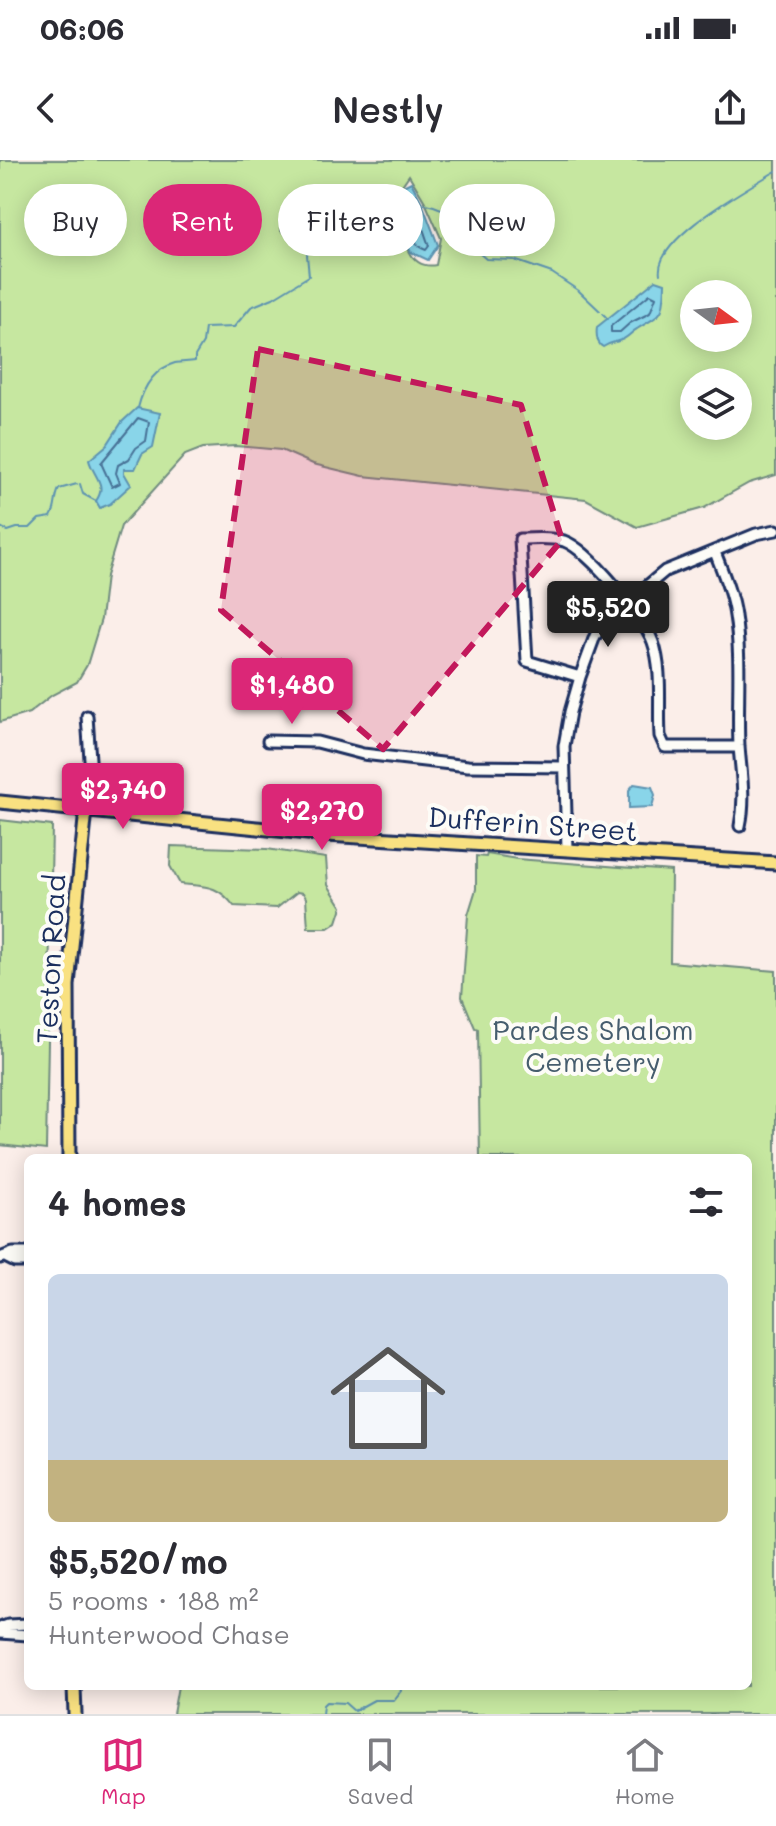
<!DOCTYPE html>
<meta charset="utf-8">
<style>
body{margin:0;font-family:Mali,sans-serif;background:#f2f2f3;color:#2b2b33;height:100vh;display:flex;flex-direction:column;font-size:30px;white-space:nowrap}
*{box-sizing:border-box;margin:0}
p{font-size:26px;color:#7c7c81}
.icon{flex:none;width:44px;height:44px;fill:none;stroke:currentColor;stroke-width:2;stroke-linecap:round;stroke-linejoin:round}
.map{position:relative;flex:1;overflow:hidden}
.side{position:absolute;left:24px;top:994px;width:728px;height:536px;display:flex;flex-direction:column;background:#fff;border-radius:12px;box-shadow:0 4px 20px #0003}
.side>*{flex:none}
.top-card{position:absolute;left:24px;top:24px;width:728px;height:72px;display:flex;gap:16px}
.needle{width:52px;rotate:105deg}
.buttons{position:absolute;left:680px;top:120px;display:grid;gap:16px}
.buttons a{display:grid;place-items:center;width:72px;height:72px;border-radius:50%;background:#fff;box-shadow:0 4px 20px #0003;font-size:40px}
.price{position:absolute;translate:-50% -68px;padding:0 18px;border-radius:8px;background:#db2777;color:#fff;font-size:26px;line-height:52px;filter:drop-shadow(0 2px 4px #0008)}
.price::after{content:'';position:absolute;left:50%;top:48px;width:24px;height:18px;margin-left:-12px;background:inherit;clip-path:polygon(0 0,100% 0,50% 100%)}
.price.selected{background:#222;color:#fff}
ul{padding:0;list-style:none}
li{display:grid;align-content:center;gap:16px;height:424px;padding:0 24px}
li span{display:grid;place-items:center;height:248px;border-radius:12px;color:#555}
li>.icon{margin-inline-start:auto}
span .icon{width:144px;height:144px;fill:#fffc;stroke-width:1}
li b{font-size:34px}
h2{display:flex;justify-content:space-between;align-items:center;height:96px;padding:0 24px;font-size:34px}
.chip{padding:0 28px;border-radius:36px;background:#fff;box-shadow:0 4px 20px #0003;font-size:28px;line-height:72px}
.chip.selected{background:#db2777;color:#fff}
.status{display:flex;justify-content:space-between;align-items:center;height:56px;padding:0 40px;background:#fff;direction:ltr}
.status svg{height:22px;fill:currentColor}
header{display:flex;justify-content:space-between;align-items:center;height:104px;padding:0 24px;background:#fff;font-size:36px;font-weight:600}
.tab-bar{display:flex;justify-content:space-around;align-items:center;height:112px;border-top:2px solid #e1e1e2;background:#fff;font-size:22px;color:#7c7c81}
.tab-bar a{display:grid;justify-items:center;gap:4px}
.tab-bar .selected{color:#db2777}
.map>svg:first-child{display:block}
.green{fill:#c6e7a0;stroke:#708b7f;stroke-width:2;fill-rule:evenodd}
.water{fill:#89d5e9;stroke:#5d93b1;stroke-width:2}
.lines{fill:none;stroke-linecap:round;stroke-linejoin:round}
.shore{stroke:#477196;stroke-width:2}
.stream{stroke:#5d93b1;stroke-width:2}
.minor-casing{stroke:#1b2f5e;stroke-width:15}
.major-casing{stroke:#1b2f5e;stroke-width:17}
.minor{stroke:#fdfcf7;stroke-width:9}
.major{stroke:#f9e181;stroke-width:11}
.marked{fill:#c2185b;fill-opacity:0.2;stroke:#c2185b;stroke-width:6;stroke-dasharray:16 10;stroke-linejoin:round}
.labels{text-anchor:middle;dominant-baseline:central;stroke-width:8;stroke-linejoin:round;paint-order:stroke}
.street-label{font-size:28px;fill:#1b2f5e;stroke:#fdfcf7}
.park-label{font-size:28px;fill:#465d6e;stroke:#fdfcf7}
</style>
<div class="status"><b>06:06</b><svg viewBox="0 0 49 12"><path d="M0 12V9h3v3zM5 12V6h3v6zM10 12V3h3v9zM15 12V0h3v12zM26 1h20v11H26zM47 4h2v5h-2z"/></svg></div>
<header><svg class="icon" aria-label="back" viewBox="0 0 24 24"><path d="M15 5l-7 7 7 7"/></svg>Nestly<svg class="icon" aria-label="share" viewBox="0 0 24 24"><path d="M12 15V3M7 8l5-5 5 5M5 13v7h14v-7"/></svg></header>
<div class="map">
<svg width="776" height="1554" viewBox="0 0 776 1554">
<rect width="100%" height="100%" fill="#fbeee9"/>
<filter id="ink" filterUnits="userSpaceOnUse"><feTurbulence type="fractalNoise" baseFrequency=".0125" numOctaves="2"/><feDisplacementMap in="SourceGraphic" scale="16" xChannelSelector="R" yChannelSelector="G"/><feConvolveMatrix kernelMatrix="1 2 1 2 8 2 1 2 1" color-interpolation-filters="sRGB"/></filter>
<g filter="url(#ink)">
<!-- green -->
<path class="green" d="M 0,0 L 776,0 L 776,315 L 749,323 L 704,348 L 637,367 L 586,339 L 363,316 L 313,304 L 281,290 L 235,286 L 203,288 L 185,295 L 121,366 L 106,416 L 101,459 L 87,505 L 77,522 L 52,535 L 29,553 L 0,562 ZM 409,15 L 425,42 L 441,78 L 436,105 C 399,112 404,55 396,34 ZM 314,31 L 335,34 L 342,43 C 336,65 302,89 281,71 L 282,53 L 301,36 ZM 694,134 L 738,134 L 738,178 L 694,178 ZM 694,222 L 738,222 L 738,266 L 694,266 Z
M 0,660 L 52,666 L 46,990 L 0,985 Z
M 171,686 L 267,689 L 326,698 L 328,725 L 342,747 L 337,762 L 328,768 L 308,768 L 306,738 L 303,733 L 297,732 L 277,748 L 234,746 C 217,724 206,727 180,724 L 170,706 Z
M 487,694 L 517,699 L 671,711 L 670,802 L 776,811 L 776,1554 L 173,1554 L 178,1526 L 748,1526 L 748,998 L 480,998 L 478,869 L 475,868 L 462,837 L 468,755 L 476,729 L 476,696 L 486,697 Z"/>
<!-- water -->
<path class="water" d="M 411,22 L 422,43 L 438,85 L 428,100 L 411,92 L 406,83 L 401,33 L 405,25 Z
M 318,36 L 330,39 C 332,60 303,73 286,64 L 285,61 C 291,44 302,40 318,36 Z
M 656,120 L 665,123 C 664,156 663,153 637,169 C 631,172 628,178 621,180 C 614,183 610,182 603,187 C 596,183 596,175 597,167 Z
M 137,248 L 160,253 L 153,287 L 142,294 L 135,309 L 124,309 L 124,313 L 131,325 L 110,344 L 100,348 L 96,341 C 108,324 93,316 89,300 L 107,285 L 122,262 Z
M 634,624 L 652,627 L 655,635 L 652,647 L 629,648 L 629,630 Z"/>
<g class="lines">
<!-- shore -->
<path class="shore" d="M 416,54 L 419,57 L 429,86 L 426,90 C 410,85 413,72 412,58 Z
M 650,134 L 656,137 L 650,153 L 630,163 L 620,172 L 611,172 L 611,166 Z
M 138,258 L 149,262 L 146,281 L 136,288 L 129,299 L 118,305 L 116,313 L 120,323 L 112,327 L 101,303 Z"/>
<!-- stream -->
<path class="stream" d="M 422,43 C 446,48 468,59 471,86 L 486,99 L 514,100 L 552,113 L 579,131 L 600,151
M 341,49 L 366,52 L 402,48
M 335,59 L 343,50
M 318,71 L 332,63
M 660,114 C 654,78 749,28 776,11
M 603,154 L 608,159
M 138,248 C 143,228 154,209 175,203 C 181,202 188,202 195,201 L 195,196 L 203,183 L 205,168 L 234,167 L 251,147 L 273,138 L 309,116 L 307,95 L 317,71
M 80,324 L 83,334 L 96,341
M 0,367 L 8,371 L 17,368 L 30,368 L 39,359 L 51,357 C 57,347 54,339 59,329 L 77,324
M 322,1554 L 323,1545 L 326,1542 L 345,1543 L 354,1551 L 374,1540 L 394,1540 L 401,1531 L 400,1526"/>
<defs>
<path id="minor" d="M 715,392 C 723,413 732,434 735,456 C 742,499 737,543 739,586 C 741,614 746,638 740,666
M 580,517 L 527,501 L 520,379 C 535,379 550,377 564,381 C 588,389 644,457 653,482 C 663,510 658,546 660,576 L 665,587 L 739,587
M 268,581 L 317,582 L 363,594 L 468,606 L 564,607
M 86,650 L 91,614 L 87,556
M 567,689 L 564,586 L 570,552 L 580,517 L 595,476 L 605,461 L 665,411 L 756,374 L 776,370
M 0,1098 L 13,1093 L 28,1093
M 7,1098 L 15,1102 L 28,1102
M 0,1468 L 8,1465 L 28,1464
M 0,1473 L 28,1475"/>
<path id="major" d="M 0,642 L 327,675 L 776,703
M 69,998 L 68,825 L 86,650
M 74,1526 L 75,1554"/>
</defs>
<!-- minor casing -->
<use href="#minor" class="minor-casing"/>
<!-- major casing -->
<use href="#major" class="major-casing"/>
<!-- minor -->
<use href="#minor" class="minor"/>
<!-- major -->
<use href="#major" class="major"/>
</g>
</g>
<!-- marked area -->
<path class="marked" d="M 258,189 L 521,245 L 562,380 L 383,589 L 221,450 Z"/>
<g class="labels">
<!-- street labels -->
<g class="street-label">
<text transform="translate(533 663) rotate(4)">Dufferin Street</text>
<text transform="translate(50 799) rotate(-87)">Teston Road</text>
</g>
<!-- park labels -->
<g class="park-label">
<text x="593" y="869">Pardes Shalom<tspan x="593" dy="32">Cemetery</tspan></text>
</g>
</g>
</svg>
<div class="buttons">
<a><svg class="needle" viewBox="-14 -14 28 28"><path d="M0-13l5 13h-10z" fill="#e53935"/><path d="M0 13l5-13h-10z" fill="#7c7c81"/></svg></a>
<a><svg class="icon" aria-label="layers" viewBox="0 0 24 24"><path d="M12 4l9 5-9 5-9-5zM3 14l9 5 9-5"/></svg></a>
</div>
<b class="price selected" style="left:608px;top:489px">$5,520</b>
<b class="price" style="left:292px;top:566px">$1,480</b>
<b class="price" style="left:123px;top:671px">$2,740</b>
<b class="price" style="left:322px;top:692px">$2,270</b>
<div class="top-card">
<a class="chip">Buy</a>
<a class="chip selected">Rent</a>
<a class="chip">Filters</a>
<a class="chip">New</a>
</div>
<section class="side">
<h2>4 homes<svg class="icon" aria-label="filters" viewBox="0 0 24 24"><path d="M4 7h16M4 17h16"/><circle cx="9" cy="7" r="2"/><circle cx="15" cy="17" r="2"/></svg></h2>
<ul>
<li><span style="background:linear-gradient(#c9d6e8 75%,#c2b280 0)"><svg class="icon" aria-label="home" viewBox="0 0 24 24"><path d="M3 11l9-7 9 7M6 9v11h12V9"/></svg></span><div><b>$5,520/mo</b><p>5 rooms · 188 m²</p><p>Hunterwood Chase</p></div></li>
</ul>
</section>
</div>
<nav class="tab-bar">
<a class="selected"><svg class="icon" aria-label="map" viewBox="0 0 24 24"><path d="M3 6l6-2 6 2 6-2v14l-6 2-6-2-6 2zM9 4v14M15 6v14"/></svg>Map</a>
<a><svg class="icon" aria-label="saved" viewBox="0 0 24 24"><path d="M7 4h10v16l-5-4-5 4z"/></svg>Saved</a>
<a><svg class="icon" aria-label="home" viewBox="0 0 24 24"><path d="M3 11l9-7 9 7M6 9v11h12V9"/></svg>Home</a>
</nav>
